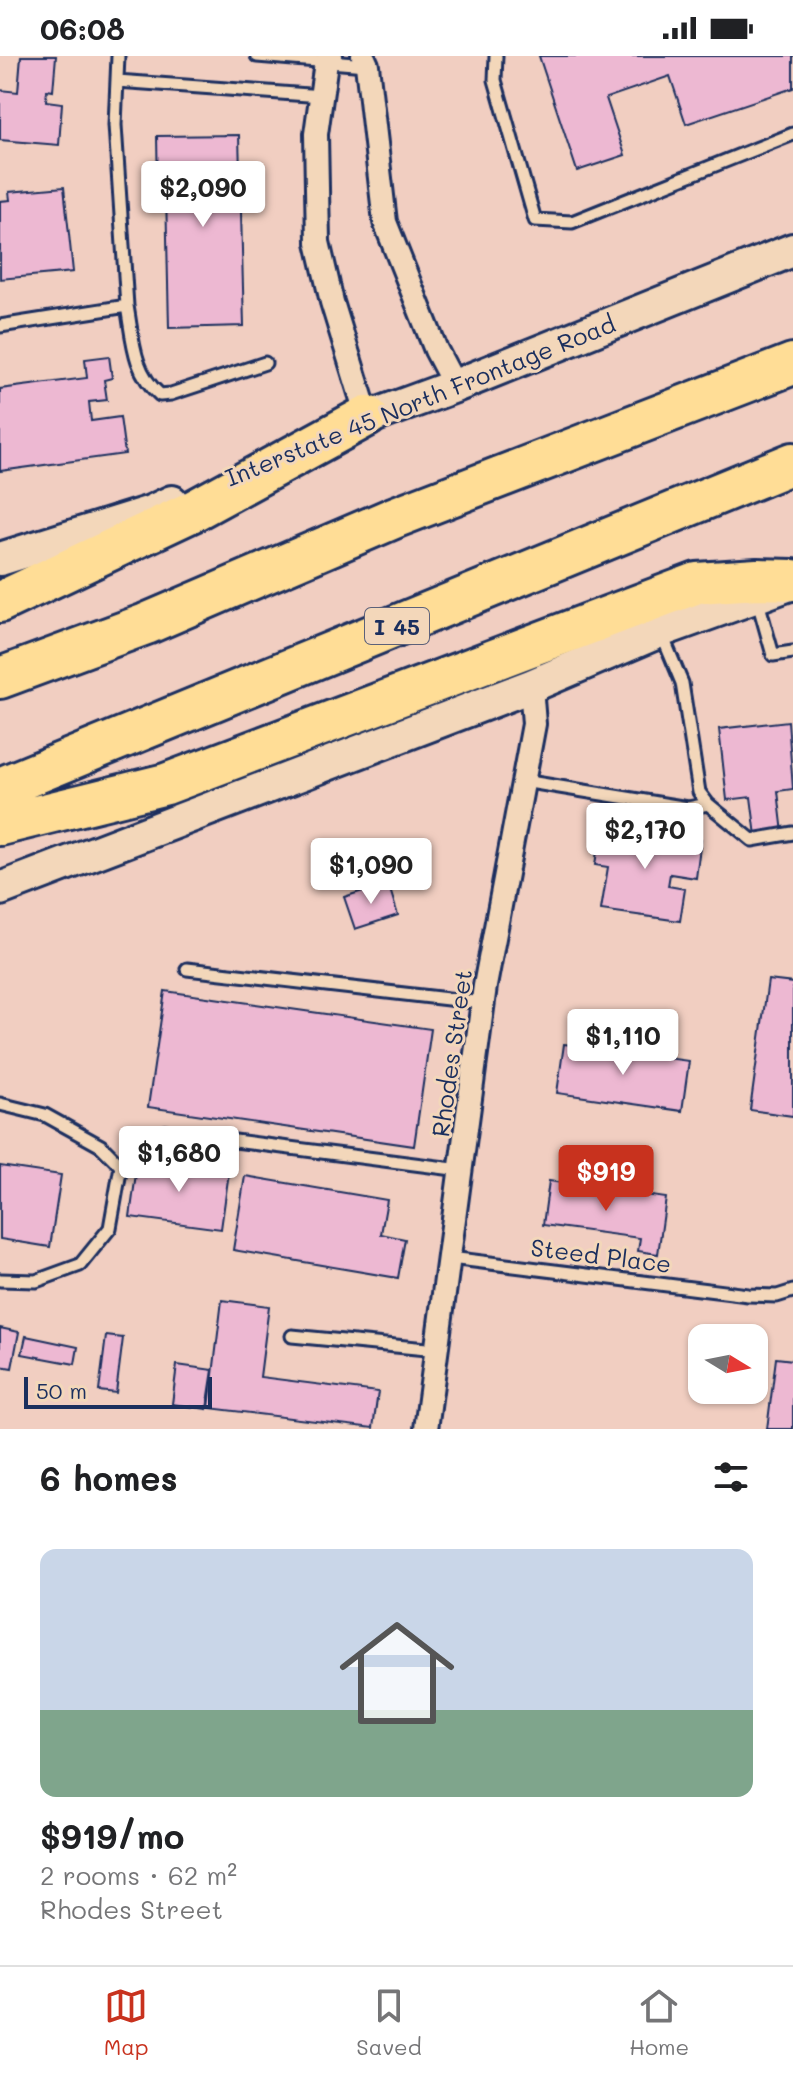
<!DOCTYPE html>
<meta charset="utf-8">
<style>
body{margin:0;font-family:Mali,sans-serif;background:#f6f6f6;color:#202124;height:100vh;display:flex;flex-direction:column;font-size:30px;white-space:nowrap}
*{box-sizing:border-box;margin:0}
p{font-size:26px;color:#757577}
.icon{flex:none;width:44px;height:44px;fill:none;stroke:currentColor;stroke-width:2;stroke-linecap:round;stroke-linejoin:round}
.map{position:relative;height:1373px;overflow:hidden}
.details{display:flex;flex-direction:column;background:#fff;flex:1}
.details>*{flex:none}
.needle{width:52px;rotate:100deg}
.tools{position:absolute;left:688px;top:1268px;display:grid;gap:16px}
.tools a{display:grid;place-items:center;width:80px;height:80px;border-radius:16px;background:#fff;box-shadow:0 2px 6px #0004;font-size:40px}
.scale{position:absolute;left:24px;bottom:20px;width:188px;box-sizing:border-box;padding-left:8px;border:4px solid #1b2f5e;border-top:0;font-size:22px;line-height:28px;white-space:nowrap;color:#1b2f5e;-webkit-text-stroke:6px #f3d7ba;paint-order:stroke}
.price{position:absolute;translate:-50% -68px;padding:0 18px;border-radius:8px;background:#fff;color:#222;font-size:26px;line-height:52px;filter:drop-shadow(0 2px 4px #0008)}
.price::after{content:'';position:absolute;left:50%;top:48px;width:24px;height:18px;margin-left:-12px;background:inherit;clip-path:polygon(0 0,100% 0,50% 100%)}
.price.selected{background:#c8321e;color:#fff}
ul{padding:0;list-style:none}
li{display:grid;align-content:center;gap:16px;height:424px;padding:0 40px}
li+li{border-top:2px solid #e0e0e0}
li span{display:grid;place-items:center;height:248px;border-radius:16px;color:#555}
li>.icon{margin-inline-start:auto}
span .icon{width:144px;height:144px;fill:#fffc;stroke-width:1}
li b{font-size:34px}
h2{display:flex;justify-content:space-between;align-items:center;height:96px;padding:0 40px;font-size:34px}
.status{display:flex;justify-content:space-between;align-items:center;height:56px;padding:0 40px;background:#fff;direction:ltr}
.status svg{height:22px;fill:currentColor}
.tabs{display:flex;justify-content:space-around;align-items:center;height:112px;border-top:2px solid #e0e0e0;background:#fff;font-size:22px;color:#757577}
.tabs a{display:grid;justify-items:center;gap:4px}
.tabs .selected{color:#c8321e}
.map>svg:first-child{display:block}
.building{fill:#edb8d2;stroke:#1b2f5e;stroke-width:2}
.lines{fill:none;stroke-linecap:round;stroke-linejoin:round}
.service-casing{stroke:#1b2f5e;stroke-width:17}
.minor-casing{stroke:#1b2f5e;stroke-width:28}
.secondary-casing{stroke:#1b2f5e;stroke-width:38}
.motorway-casing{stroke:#1b2f5e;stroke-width:46}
.service{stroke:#f3d7ba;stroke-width:11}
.minor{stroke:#f3d7ba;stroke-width:22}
.secondary{stroke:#f3d7ba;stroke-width:32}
.motorway{stroke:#ffdd96;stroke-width:40}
.labels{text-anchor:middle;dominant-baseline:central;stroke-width:6;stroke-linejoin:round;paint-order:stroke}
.shield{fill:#f3d7ba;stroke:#5c617a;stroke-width:2}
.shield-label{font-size:22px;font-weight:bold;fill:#1b2f5e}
.street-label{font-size:24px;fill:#1b2f5e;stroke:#f3d7ba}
</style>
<div class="status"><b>06:08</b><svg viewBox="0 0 49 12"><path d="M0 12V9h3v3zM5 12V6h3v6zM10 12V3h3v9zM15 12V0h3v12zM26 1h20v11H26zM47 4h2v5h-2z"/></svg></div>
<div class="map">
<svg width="793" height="1373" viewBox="0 0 793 1373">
<rect width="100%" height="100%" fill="#f1cec1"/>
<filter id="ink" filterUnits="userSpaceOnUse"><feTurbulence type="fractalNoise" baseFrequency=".0125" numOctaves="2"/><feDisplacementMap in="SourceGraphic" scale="16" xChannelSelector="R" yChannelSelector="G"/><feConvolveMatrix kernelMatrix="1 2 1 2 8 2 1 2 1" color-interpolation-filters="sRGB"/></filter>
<g filter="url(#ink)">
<!-- building -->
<path class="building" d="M 21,0 L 56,0 L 53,35 L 47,34 L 46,45 L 62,47 L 59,89 L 0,84 L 0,34 L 18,36 Z
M 539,0 L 793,0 L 793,32 L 686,68 L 670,20 L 606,42 L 625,99 L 577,115 Z
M 239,79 L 244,270 L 169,272 L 166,136 L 158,136 L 157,80 Z
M 64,131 L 73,216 L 0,223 L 0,145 L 10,144 L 9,136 Z
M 109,300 L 112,322 L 104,324 L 107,344 L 89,346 L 91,365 L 120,361 L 125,398 L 0,415 L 0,333 L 87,322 L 85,303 Z
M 788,665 L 793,733 L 778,735 L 783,777 L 756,780 L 751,741 L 727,744 L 719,673 Z
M 601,768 L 701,783 L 696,822 L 670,818 L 668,830 L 685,833 L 680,865 L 601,854 L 608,811 L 595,809 Z
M 388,827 L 398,859 L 355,873 L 344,841 Z
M 768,924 L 793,927 L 793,1060 L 750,1054 Z
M 165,935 L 431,973 L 414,1090 L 148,1051 Z
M 564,988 L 689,1005 L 682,1055 L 557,1037 Z
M 138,1103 L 229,1116 L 221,1173 L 130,1161 Z
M 0,1110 L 61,1119 L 50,1191 L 0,1183 Z
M 245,1120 L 387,1144 L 381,1178 L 405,1183 L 398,1222 L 233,1194 Z
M 549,1125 L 666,1142 L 658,1198 L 638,1195 L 640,1182 L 543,1169 Z
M 222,1244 L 269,1250 L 260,1321 L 378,1336 L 373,1372 L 209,1352 Z
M 0,1272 L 19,1276 L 12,1312 L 0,1310 Z
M 26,1280 L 78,1291 L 75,1308 L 22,1298 Z
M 106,1280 L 123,1282 L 116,1337 L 99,1335 Z
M 776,1302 L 793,1304 L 793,1373 L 767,1373 Z
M 177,1309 L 213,1314 L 207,1353 L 172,1348 Z"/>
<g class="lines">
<defs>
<path id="service" d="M 118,0 L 115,69 L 127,250
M 257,0 L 366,9
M 496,0 L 495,24 L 535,164 L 572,166 L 793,78
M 117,25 L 322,40
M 0,270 L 127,250 C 133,283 133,316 160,339 L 171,338 L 265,307
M 757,542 L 773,599 L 793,596
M 662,579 L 682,627 L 699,736 L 708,748 L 752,784 L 793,777
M 523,725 L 688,752 L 708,748
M 187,913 L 483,947
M 0,1048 L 45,1059 L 101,1090 L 121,1110 L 110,1172 L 80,1209 L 36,1225 L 0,1224
M 165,1076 L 461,1114
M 450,1202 L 748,1239 L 777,1240 L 793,1235
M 292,1280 L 437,1294"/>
<path id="minor" d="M 331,0 L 326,6 L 316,78 L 318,186 L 332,246 L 367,360
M 363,0 L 367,9 L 385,166 L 436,294 L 455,330
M 426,1373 L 485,930 L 534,668 L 531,630"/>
<path id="secondary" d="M 346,370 L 455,330 L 793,194
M 0,503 L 151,456 L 172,446
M 0,833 L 531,630 L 660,575 L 790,528"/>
<path id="motorway" d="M 0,546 L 191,456 L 367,360
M 0,622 L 146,568 L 396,461 L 793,308
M 0,732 L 793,407
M 0,769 L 166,728 L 697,527 L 757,523 L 793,524"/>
</defs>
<!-- service casing -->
<use href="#service" class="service-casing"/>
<!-- minor casing -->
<use href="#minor" class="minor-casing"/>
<!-- secondary casing -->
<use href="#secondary" class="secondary-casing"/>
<!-- motorway casing -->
<use href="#motorway" class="motorway-casing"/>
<!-- service -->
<use href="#service" class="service"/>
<!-- minor -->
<use href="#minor" class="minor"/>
<!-- secondary -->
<use href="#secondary" class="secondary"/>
<!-- motorway -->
<use href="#motorway" class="motorway"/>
</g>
</g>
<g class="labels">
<!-- shield labels -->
<rect class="shield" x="365" y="552" width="64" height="36" rx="6"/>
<g class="shield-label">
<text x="397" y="570">I 45</text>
</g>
<!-- street labels -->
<g class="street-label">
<text transform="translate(420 344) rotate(-22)">Interstate 45 North Frontage Road</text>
<text transform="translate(451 997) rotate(-82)">Rhodes Street</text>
<text transform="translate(601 1199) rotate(7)">Steed Place</text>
</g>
</g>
</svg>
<div class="tools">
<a><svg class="needle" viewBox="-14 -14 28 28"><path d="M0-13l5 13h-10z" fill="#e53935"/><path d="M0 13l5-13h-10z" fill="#757577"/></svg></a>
</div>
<div class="scale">50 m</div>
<b class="price" style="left:203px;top:173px">$2,090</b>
<b class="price" style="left:645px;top:815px">$2,170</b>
<b class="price" style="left:371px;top:850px">$1,090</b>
<b class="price" style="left:623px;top:1021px">$1,110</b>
<b class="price" style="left:179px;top:1138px">$1,680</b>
<b class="price selected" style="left:606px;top:1157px">$919</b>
</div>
<section class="details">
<h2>6 homes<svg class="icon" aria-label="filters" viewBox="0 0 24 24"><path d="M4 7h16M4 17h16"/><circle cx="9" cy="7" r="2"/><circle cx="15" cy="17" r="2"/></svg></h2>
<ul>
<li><span style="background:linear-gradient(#c9d6e8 65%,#7fa58c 0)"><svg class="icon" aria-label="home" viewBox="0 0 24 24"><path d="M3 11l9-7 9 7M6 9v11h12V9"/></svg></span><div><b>$919/mo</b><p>2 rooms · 62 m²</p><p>Rhodes Street</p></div></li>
</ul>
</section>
<nav class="tabs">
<a class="selected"><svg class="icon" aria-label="map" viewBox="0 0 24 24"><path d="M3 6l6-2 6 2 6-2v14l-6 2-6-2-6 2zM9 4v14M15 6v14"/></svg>Map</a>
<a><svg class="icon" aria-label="saved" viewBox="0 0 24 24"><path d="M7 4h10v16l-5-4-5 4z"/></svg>Saved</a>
<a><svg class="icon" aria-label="home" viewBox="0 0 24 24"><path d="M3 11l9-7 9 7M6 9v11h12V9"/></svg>Home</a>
</nav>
